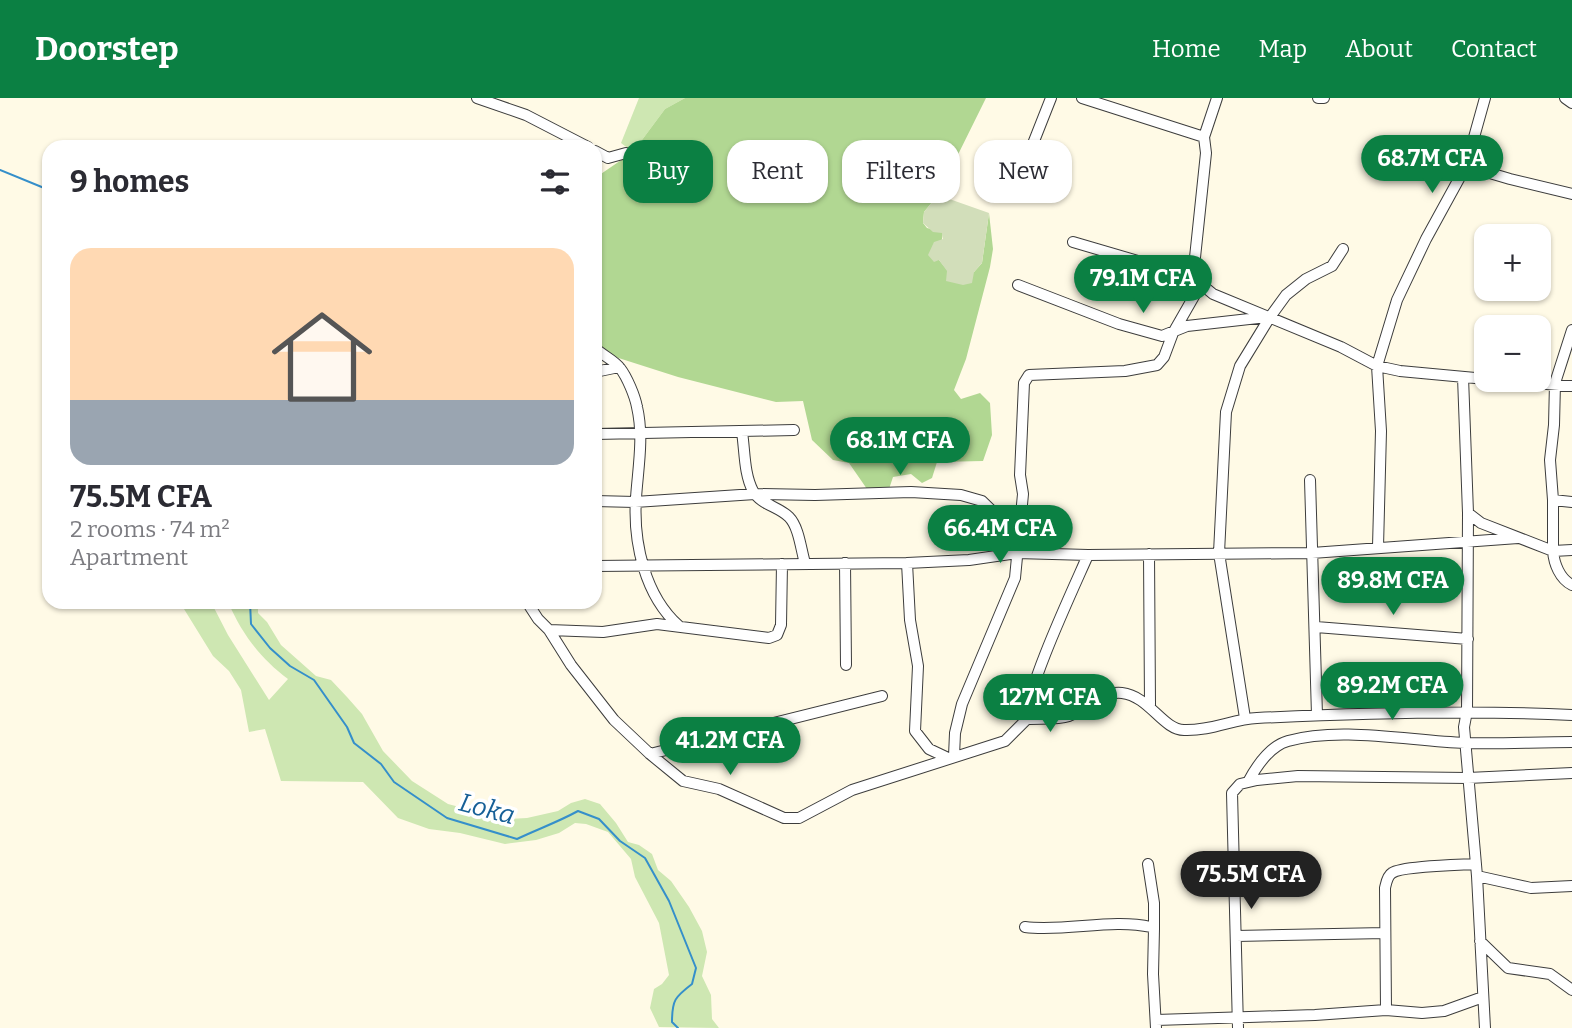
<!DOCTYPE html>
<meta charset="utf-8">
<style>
body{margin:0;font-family:Bitter,serif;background:#f7f7f7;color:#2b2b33;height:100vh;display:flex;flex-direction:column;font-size:26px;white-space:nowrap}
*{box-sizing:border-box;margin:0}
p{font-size:23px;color:#7c7c81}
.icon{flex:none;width:38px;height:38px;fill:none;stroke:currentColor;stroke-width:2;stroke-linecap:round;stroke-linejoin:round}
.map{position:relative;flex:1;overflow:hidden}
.side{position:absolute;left:42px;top:42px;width:560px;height:469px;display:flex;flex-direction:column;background:#fff;border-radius:21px;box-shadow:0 2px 5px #0004}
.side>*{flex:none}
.hud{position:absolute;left:623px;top:42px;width:665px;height:63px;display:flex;gap:14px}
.buttons{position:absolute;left:1474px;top:126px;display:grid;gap:14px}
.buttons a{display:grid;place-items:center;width:77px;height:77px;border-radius:14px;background:#fff;box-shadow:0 2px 5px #0004;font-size:35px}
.price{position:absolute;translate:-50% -60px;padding:0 16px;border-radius:24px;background:#0b8043;color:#fff;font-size:23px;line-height:46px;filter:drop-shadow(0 2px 4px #0008)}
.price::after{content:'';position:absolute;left:50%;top:42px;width:21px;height:16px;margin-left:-10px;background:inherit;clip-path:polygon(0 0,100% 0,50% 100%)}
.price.on{background:#222;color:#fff}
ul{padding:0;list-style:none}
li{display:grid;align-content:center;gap:14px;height:371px;padding:0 28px}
li span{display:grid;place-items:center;height:217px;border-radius:21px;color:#555}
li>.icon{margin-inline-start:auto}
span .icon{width:126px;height:126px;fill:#fffc;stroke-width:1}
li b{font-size:30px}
h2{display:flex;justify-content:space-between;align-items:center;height:84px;padding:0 28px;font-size:30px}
.chip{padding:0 24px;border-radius:21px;background:#fff;box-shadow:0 2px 5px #0004;font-size:24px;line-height:63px}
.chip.on{background:#0b8043;color:#fff}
header{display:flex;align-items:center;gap:42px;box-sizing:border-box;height:98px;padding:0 35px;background:#0b8043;color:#fff}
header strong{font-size:33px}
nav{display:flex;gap:38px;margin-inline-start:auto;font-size:24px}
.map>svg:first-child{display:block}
.green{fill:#cee7b2}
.forest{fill:#b1d792}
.cemetery{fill:#d2deba}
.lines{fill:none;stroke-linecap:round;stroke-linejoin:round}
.stream{stroke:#358fca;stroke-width:2}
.minor-casing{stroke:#3d3d3d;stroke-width:12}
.minor{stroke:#fff;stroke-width:10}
.labels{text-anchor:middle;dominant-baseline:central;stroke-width:7;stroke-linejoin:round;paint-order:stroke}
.water-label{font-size:26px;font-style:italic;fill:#176097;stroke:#fff}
</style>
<header>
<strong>Doorstep</strong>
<nav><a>Home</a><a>Map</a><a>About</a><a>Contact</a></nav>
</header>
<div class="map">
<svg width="1572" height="930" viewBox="0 0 1572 930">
<rect width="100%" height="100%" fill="#fffae6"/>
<!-- green -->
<path class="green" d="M 639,0 L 685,0 L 665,11 L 633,54 L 621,45 Z
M 183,504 L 211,504 L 228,537 L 269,602 L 288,581 C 260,560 242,536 228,504 L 258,504 L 258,515 L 267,524 L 281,547 L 316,578 L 331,582 L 347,599 L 362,616 L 383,653 L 412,683 L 448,706 L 467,711 L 490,722 L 527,720 L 558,713 L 571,705 L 585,701 L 600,706 L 616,725 L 628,744 L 639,747 L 652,756 L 658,772 L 671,783 L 689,809 L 702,833 L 707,854 L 702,878 L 711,897 L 712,921 L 719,930 L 659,929 L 650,910 L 654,891 L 662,886 L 669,877 L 659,825 L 635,779 L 631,761 L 608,734 L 586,726 L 575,725 L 559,735 L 536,742 L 505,746 L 460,735 L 429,731 L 398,720 L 363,684 L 281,683 L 265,631 L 249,634 L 241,592 L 229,573 L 213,558 L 184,511 Z"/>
<!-- forest -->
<path class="forest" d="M 685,0 L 986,0 L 938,97 L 924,114 L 923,125 L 927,130 L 943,134 L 939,162 L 948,173 L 974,174 L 982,165 L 989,115 L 993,151 L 990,169 L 966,261 L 954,292 L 961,301 L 980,295 L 990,305 L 992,337 L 983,363 L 937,364 L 932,380 L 922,385 L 911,376 L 893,379 L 888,394 L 867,391 L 849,365 L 833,362 L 812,342 L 803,303 L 776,304 L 678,279 L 606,256 L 595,242 L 595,80 L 633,54 L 665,11 Z"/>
<!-- cemetery -->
<path class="cemetery" d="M 938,97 L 989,115 L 982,165 L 974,174 L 972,185 L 963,187 L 946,183 L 947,173 L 939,162 L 934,164 L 928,157 L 934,144 L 943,141 L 942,135 L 933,134 L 923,125 L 924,114 Z"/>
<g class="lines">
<!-- stream -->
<path class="stream" d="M 0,72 L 49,92
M 250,504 L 251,526 L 270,550 L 290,568 L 314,582 L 347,629 L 354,645 L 381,666 L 394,684 L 447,720 L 517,741 C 538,731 558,724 578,713 L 599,721 L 620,743 L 645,760 L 669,803 L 696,870 L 692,886 C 675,899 672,902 672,924 L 678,930"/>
<defs>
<path id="minor" d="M 477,0 L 526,17 L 588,49
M 1082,0 L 1204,39
M 1217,0 L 1204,39 L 1206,55 L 1194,169 L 1201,186 L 1213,196 L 1341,249 L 1377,268 L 1400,273 L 1486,281
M 1318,0 L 1324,0
M 1565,0 L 1572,5
M 595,53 L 608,60 L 626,55
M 1466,68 L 1510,81 L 1572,96
M 1021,76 L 1051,0
M 1073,144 L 1148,166 L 1194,169
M 1018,187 L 1119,226 L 1162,238 L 1187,228 L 1267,219
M 1572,232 L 1555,285 L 1554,327 L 1550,362 L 1553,402 L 1553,453 L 1572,452
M 595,250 C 602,257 614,262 620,270 C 627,279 635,298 637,309 C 644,339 638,370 636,400 C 633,445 645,498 679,528
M 595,274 L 619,269
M 1463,279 L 1468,415 L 1467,613 L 1464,629 L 1477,778 L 1485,930
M 1496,282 L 1572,288
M 742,334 C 745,354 744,376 753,393 C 761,407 778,408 789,419 C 799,429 801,452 805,465
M 595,336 L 794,332
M 1310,382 L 1317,617
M 1553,402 L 1572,404
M 595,403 L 635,404 L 755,396 L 815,397 L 911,394 L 961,397 L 982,403 L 1019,439
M 1468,415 L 1481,425 L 1553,453 C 1554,466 1560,481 1572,487
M 1378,449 L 1381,333 L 1377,268 L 1397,202 L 1426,141 L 1466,68 L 1485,0
M 1149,456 L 1150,607
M 845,465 L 846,567
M 907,465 L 910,522 L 918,568 L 915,633 L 929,651 L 948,660
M 595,468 L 907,465 L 969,462 L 1017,455 L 1088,457 L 1312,455 L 1518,440
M 527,504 L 538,521 L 549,532 L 603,534 L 657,526 L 769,540 L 777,537 L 781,527 L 782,466
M 1316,529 L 1468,541
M 549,532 L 571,567 L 614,622 L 650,656 L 683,683 L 719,691 L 784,720 L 799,720 L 852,692 L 1005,643 L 1027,621 C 1040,620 1057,622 1069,618 C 1088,610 1099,593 1122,595 C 1149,598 1163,632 1184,632 C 1212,633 1233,621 1257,620 C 1362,615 1467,612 1572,617
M 1245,620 L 1219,455 L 1226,314 L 1240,268 L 1270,219 L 1286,197 L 1306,181 L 1332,168 L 1343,151
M 1027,621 C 1024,595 1075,487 1088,457
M 650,656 L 882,598
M 954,658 L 955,635 L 962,606 L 1015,480 L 1023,396 L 1020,377 L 1024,285 L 1029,277 L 1125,273 L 1157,267 L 1164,259 L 1173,235 L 1201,186
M 1248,684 C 1256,669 1270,648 1288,643 C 1340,628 1410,643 1465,645 C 1500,646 1536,644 1572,644
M 1148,766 L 1154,805 L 1154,831
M 1477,778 L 1531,790 L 1572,788
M 1025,829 C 1066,834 1112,820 1151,829 L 1154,831 L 1153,876 L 1156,930
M 1236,838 L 1385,835
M 1480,843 L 1508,870 L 1550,876 L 1572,892
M 1386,912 L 1385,790 C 1386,786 1387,778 1392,775 C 1402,768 1460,767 1476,766
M 1156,922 L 1315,917 L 1386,912 L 1422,915 L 1444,913 L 1483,899
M 1238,930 L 1232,695 L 1240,686 L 1257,682 L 1298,678 L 1468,680 L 1572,675"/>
</defs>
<!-- minor casing -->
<use href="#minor" class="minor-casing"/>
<!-- minor -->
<use href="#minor" class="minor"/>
</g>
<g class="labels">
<!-- water labels -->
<g class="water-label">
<text transform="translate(487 711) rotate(15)">Loka</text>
</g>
</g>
</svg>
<div class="buttons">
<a>+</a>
<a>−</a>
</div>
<b class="price" style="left:1432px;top:97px">68.7M CFA</b>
<b class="price" style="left:1143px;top:217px">79.1M CFA</b>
<b class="price" style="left:900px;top:379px">68.1M CFA</b>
<b class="price" style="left:1000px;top:467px">66.4M CFA</b>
<b class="price" style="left:1393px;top:519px">89.8M CFA</b>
<b class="price" style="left:1392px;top:624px">89.2M CFA</b>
<b class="price" style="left:1050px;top:636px">127M CFA</b>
<b class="price" style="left:730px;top:679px">41.2M CFA</b>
<b class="price on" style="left:1251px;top:813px">75.5M CFA</b>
<div class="hud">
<a class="chip on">Buy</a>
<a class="chip">Rent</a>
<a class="chip">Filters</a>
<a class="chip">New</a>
</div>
<section class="side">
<h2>9 homes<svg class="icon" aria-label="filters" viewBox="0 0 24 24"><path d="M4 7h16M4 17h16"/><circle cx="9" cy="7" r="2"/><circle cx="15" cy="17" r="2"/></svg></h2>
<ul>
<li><span style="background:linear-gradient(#ffd9b3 70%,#9aa5b1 0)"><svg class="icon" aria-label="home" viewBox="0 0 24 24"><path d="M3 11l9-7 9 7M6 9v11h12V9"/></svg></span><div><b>75.5M CFA</b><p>2 rooms · 74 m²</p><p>Apartment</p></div></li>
</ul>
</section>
</div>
